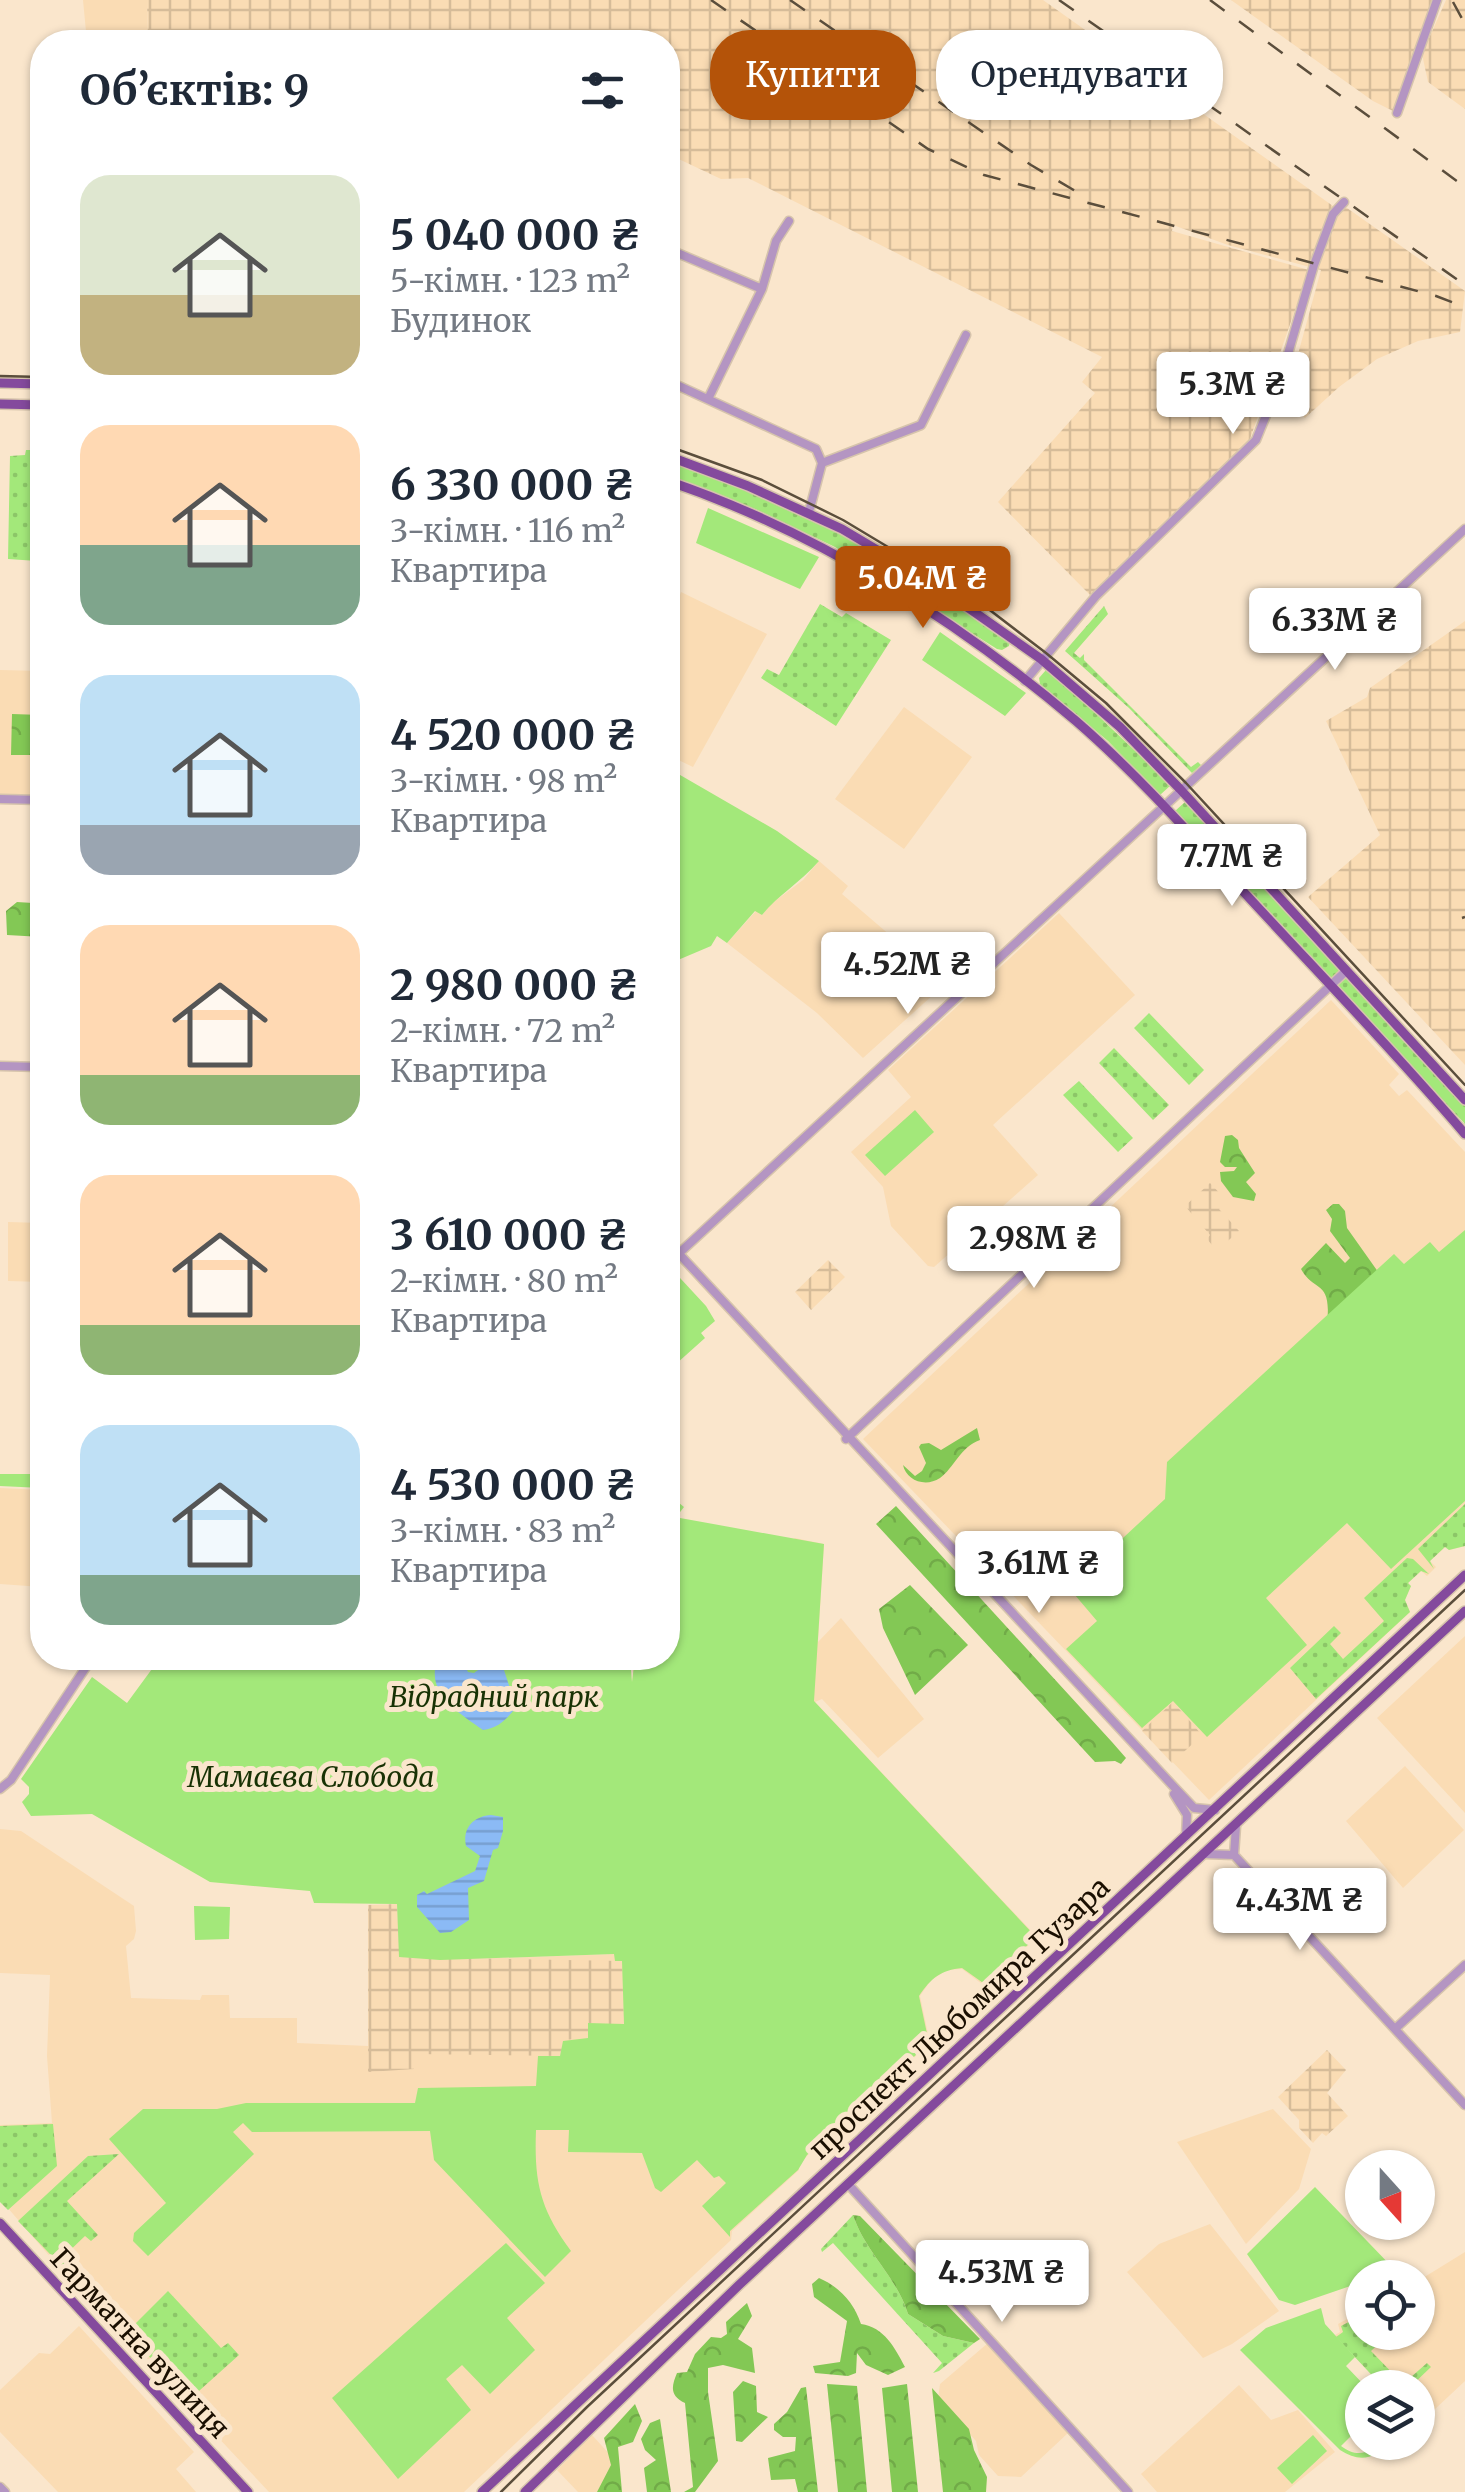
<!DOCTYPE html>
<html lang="uk">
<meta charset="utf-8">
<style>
body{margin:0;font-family:Merriweather,serif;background:#f6f6f7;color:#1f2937;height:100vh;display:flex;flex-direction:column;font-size:38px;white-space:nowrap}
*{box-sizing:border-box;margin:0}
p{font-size:32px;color:#747a83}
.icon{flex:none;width:55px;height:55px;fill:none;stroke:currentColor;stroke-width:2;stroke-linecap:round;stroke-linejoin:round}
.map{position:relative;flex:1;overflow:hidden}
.sheet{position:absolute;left:30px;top:30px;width:650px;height:1640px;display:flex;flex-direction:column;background:#fff;border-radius:40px;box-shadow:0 2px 8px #0004}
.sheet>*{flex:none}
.top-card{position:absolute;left:710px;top:30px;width:605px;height:90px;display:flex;gap:20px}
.needle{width:65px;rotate:159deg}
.buttons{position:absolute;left:1345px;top:2150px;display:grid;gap:20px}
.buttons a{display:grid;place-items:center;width:90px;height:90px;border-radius:50%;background:#fff;box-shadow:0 2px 8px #0004;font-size:50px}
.price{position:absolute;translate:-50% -85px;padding:0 22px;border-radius:10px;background:#fff;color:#222;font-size:32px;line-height:65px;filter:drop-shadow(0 2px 5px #0008)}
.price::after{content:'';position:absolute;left:50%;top:60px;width:30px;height:22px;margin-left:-15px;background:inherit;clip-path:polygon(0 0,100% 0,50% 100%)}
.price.current{background:#b45309;color:#fff}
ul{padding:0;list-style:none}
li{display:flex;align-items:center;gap:30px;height:250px;padding:0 50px}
li span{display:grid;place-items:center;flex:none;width:280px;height:200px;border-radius:30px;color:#555}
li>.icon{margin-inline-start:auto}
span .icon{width:120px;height:120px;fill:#fffc;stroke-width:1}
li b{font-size:42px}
h2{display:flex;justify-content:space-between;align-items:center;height:120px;padding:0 50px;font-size:42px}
.chip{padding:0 35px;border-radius:40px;background:#fff;box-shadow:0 2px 8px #0004;font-size:35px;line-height:90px}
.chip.current{background:#b45309;color:#fff}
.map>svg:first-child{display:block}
.built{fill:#fadcb4}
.industrial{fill:url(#industrial-grid)}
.grass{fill:url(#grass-dots)}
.forest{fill:url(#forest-crowns)}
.green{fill:#a3e87a}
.water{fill:url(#water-rules)}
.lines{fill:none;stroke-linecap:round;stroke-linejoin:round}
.minor-casing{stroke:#d6c4ac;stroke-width:11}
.major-casing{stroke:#d6c4ac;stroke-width:12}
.minor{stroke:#b495c2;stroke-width:8}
.major{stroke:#844a9d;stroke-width:9}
.tram{stroke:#5b4e3c;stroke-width:2.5}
.rail{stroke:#5b4e3c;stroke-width:2.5;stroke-dasharray:18 18;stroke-linecap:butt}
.labels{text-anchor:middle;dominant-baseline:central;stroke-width:10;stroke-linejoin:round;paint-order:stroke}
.park-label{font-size:28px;font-style:italic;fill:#183204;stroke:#fae6cc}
.street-label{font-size:28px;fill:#1a0f01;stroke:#fae6cc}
</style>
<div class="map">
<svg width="1465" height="2492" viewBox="0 0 1465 2492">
<defs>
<pattern id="industrial-grid" width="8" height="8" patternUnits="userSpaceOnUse" patternTransform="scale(2.5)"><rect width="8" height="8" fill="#fadcb4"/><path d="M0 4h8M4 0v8" fill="none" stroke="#d6bc99"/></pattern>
<pattern id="grass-dots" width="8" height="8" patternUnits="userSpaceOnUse" patternTransform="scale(2.5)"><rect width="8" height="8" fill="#a3e87a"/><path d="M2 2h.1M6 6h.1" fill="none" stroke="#8cc668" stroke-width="1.8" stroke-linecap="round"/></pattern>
<pattern id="forest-crowns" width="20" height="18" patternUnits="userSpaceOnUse" patternTransform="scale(2.5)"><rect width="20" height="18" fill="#83c855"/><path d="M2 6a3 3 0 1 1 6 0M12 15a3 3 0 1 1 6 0" fill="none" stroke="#71ab48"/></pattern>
<pattern id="water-rules" width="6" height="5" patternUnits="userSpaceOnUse" patternTransform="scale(2.5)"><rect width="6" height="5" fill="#8bbaf5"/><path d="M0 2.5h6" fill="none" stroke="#779fd0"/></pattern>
</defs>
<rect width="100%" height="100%" fill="#fae6cc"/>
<!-- built -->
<path class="built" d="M 83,0 L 147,0 L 148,42 L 87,42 Z
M 681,592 L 767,634 L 693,767 L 668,755 L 668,631 Z
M 0,670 L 42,671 L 42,796 L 0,796 Z
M 904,707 L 972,757 L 904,849 L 835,799 Z
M 819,861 L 848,886 L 842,894 L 919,960 L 943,986 L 863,1058 L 817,1013 L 727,943 L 756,911 L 762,915 L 771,904 L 803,880 Z
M 1059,913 L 1135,995 L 993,1125 L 1038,1175 L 934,1267 L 928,1266 L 891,1226 L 883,1187 L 851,1152 L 911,1097 L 888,1070 Z
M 1331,1000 L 1399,1074 L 1389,1085 L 1399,1096 L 1407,1090 L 1465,1152 L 1465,1546 L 1449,1550 L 1445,1547 L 1430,1561 L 1436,1567 L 1427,1576 L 1421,1571 L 1408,1583 L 1411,1586 L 1405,1600 L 1410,1612 L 1209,1800 L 863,1439 Z
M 8,1222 L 42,1223 L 42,1282 L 8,1281 Z
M 0,1488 L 42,1490 L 42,1587 L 0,1584 Z
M 795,1538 L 824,1544 L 818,1642 L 841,1618 L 924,1719 L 878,1758 L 822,1699 L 815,1702 L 1037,1937 L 986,1987 L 962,1969 L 947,1970 L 931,1980 L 920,1996 L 930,2043 L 811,2152 L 799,2164 L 799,2170 L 732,2231 L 731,2240 L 464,2492 L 269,2492 L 59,2267 L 0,2199 L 0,2125 L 52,2123 L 47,2056 L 50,1975 L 0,1973 L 0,1829 L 21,1831 L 134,1906 L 136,1931 L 134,1939 L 126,1946 L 131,1998 L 200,2000 L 202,1995 L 229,1995 L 230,2018 L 297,2018 L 297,2043 L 368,2046 L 368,1905 L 400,1957 L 440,1960 L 614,1954 L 634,1658 L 668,1658 Z
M 1465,1636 L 1465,1813 L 1377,1718 Z
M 1405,1766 L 1464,1830 L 1403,1888 L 1346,1821 Z
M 1273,2109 L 1311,2149 L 1299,2189 L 1246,2244 L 1177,2142 Z
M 1210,2224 L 1279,2311 L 1232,2344 L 1203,2358 L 1127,2272 L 1159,2244 Z
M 1465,2252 L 1465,2381 L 1418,2425 L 1418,2388 L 1383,2387 L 1335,2335 L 1340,2332 L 1338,2324 L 1362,2311 L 1362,2332 L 1418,2332 L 1418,2281 Z
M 79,2326 L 194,2452 L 176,2469 L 196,2492 L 58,2492 L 0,2432 L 0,2390 L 39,2353 L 50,2354 Z
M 988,2343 L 1068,2433 L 1021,2477 L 998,2476 L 979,2455 L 976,2441 L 938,2399 L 940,2384 Z
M 1239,2385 L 1271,2420 L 1298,2410 L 1335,2452 L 1285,2492 L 1157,2492 L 1141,2474 Z
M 592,2435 L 613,2458 L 618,2473 L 598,2492 L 578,2492 L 557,2470 Z"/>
<!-- industrial -->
<path class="industrial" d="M 147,0 L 1043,0 L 1333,206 L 1347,208 L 1465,291 L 1460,332 L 1418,341 L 1377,359 L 1339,387 L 1305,418 L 1286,398 L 1321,270 L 1228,245 L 1173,225 L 1172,231 L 1309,270 L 1250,439 L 1090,595 L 998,502 L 1095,393 L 1082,382 L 1102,357 L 748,178 L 721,179 L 668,154 L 668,42 L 148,42 Z
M 1231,0 L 1434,0 L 1393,111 L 1373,101 Z
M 1446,0 L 1465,0 L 1465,109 L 1428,82 L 1422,54 Z
M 1465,621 L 1465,1065 L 1308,897 L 1380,835 L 1326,721 L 1367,697 L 1370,688 Z
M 1210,1183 L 1227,1201 L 1219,1209 L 1239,1231 L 1221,1247 L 1216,1242 L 1212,1245 L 1207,1239 L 1210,1235 L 1185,1206 Z
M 828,1260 L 845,1277 L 811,1310 L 795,1292 Z
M 1173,1702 L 1202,1735 L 1172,1763 L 1142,1731 Z
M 397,1904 L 400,1957 L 622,1961 L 624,2025 L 589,2023 L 588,2038 L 563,2040 L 561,2056 L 414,2054 L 414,2069 L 368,2072 L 368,1905 Z
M 1327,2050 L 1346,2070 L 1327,2093 L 1348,2116 L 1326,2136 L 1322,2133 L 1313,2143 L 1299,2128 L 1299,2120 L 1278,2097 Z"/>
<!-- grass -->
<path class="grass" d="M 26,450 L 42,450 L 42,530 L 39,531 L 37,561 L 8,559 L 10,456 L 25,455 Z
M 668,461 C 726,483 784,504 840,532 C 900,562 955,601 1010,640 L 1009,646 L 1002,650 L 997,649 L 835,547 L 755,509 L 668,476 Z
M 820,604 L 842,617 L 846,613 L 891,640 L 836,726 L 761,678 L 767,669 L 779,675 Z
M 1104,606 L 1108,614 L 1074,653 L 1080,658 L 1084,654 L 1084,660 L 1191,767 L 1198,762 L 1201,765 L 1192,773 L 1129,708 L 1065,651 Z
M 1046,670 L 1051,671 L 1171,785 L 1160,795 L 1108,741 L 1040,684 L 1039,678 Z
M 1185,802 L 1465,1102 L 1465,1124 L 1175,811 Z
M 1149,1013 L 1204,1070 L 1189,1085 L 1134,1028 Z
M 1114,1048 L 1169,1105 L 1153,1120 L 1099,1063 Z
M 1079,1081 L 1133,1138 L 1118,1152 L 1063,1095 Z
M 1465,1504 L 1465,1546 L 1449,1550 L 1445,1547 L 1430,1561 L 1434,1569 L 1418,1549 Z
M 1407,1558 L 1413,1559 L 1429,1574 L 1421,1571 L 1408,1583 L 1411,1586 L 1405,1600 L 1410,1612 L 1316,1699 L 1290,1668 L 1334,1626 L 1341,1633 L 1330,1644 L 1343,1659 L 1384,1621 L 1364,1598 Z
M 53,2124 L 57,2166 L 8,2210 L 0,2202 L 0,2126 Z
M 119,2154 L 67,2201 L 98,2235 L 91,2241 L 85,2236 L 61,2259 L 129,2330 L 168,2291 L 221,2348 L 228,2343 L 239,2355 L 190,2399 L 18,2221 L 88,2156 Z
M 853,2215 C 865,2252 897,2277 908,2314 L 943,2336 L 974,2343 L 939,2371 L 933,2373 L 942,2363 L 833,2243 L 822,2252 L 821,2249 Z
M 1362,2315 L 1362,2332 L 1382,2333 L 1386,2337 L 1371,2351 L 1403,2384 L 1427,2363 L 1431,2367 L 1410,2387 L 1383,2387 L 1336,2337 L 1343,2332 L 1341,2326 Z"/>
<!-- forest -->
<path class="forest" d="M 12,714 L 42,715 L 41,755 L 11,755 Z
M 34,878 L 42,878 L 42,937 L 7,935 L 6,911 L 17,902 L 33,903 Z
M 1232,1135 L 1238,1140 L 1239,1148 L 1255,1173 L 1246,1182 L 1256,1194 L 1254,1201 L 1233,1197 L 1221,1181 L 1220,1172 L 1234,1171 L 1237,1167 L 1225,1167 L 1220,1162 L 1225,1136 Z
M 1333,1204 L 1339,1204 L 1345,1211 L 1347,1228 L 1381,1276 L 1434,1252 L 1327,1323 C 1332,1279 1314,1293 1301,1269 L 1326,1243 L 1345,1263 L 1350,1258 L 1330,1231 L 1332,1219 L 1326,1210 Z
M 977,1428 L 980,1440 C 960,1447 954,1468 940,1478 C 925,1488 906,1480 903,1465 L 915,1476 L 922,1471 L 926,1463 L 919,1447 L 921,1444 L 929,1443 L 941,1450 Z
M 896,1506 L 1112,1742 L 1126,1758 L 1121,1764 L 1115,1761 L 1095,1762 L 876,1524 Z
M 910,1585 L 968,1645 L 915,1695 L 883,1628 L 879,1609 Z
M 853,2215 L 860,2216 L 980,2339 L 974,2343 L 943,2336 L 908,2314 C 897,2277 865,2252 853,2215 Z
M 819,2278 C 840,2287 854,2303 861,2324 C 884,2327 895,2348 905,2367 L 888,2375 L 866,2365 L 857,2353 L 856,2373 L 848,2376 L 815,2373 L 813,2366 L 840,2362 L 847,2321 L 814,2297 L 812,2284 Z
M 747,2303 L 752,2316 L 738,2339 L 752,2348 L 755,2373 L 723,2365 L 708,2368 L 708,2392 L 718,2461 L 695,2492 L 684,2492 L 693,2487 L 685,2403 C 670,2396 671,2387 677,2373 L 687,2372 L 695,2354 L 711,2337 L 721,2338 L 727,2334 L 726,2322 Z
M 743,2381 L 756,2386 L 757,2412 L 768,2417 L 742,2442 L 736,2441 L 733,2392 Z
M 827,2384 L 857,2386 L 867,2492 L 838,2492 Z
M 907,2384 L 918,2492 L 892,2492 L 882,2388 Z
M 806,2387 L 818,2492 L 798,2492 L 795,2479 L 771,2480 L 768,2458 L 795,2451 L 796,2437 L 783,2437 L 774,2430 L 774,2424 L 787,2412 L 801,2388 Z
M 932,2388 L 969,2429 L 974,2450 L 987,2477 L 986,2492 L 943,2492 Z
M 635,2404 L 642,2421 L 633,2442 L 618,2447 L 622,2492 L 597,2492 L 611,2465 L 604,2438 Z
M 660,2419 L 671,2492 L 647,2492 L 644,2468 L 656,2460 L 645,2450 L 641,2439 L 650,2423 Z"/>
<!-- green -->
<path class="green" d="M 708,508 L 819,557 L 800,589 L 696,543 Z
M 940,632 L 1026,693 L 1005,716 L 922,660 Z
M 668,768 L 777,831 L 819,861 C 801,882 778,895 762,915 L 755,911 L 727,943 L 717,936 L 711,946 L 678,960 L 668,954 Z
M 915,1110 L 934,1132 L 885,1176 L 865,1155 Z
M 1465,1230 L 1465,1501 L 1391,1569 L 1347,1523 L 1266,1598 L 1307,1645 L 1207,1737 L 1173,1701 L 1142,1728 L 1066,1649 L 1097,1621 L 1069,1588 L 1165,1499 L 1167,1462 L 1394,1254 L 1404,1264 L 1430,1242 L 1439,1252 Z
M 668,1265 L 706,1306 L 715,1321 L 701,1333 L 705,1338 L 676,1364 L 668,1357 Z
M 42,1372 L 42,1488 L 0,1486 L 0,1474 L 36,1474 L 36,1380 Z
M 668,1494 L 684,1507 L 677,1516 L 669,1516 L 824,1544 L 814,1701 L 1036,1937 L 986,1985 L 962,1968 C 941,1970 931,1978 919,1996 L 929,2043 L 807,2155 L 798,2170 L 730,2231 L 730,2237 L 702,2206 L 726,2183 L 719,2176 L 714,2178 L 697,2160 L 661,2192 L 655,2188 L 642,2153 L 568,2152 L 569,2130 L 536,2130 C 534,2182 540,2209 571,2251 L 545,2277 L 434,2160 L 430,2131 L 252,2132 L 243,2123 L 233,2132 L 254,2154 L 148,2256 L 133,2241 L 134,2233 L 166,2203 L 109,2139 L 143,2109 L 217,2109 L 246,2103 L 415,2103 L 418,2088 L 536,2086 L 538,2056 L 560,2056 L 563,2041 L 588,2038 L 588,2023 L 624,2024 L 622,1961 L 615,1961 L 614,1954 L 440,1960 L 399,1957 L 397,1904 L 314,1903 L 310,1891 L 210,1882 L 92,1814 L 31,1816 L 22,1802 L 29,1794 L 29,1787 L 21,1779 L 92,1677 L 127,1703 L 160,1658 L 630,1658 L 632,1682 L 635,1658 L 668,1658 Z
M 194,1906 L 230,1907 L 229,1939 L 195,1940 Z
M 1315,2187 L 1394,2269 L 1376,2277 L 1362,2278 L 1362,2282 L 1295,2305 L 1279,2300 L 1247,2254 Z
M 506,2243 L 545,2283 L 507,2318 L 535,2350 L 490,2394 L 462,2365 L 446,2379 L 471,2410 L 398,2479 L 332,2398 Z
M 1321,2308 L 1325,2324 L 1355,2357 L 1346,2366 L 1366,2387 L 1362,2388 L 1362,2425 L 1341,2446 C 1361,2461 1370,2448 1388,2443 C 1375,2460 1358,2462 1340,2450 L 1240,2350 L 1266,2328 Z
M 1313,2435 L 1327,2451 L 1292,2484 L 1277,2468 Z"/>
<!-- water -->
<path class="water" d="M 438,1658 L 468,1658 L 465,1666 L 468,1672 L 474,1673 C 485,1665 492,1662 504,1670 L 516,1707 C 507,1719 499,1728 483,1730 C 458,1712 424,1693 438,1658 Z
M 491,1815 L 503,1817 L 503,1831 L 498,1848 L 493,1850 L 484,1881 L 468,1888 L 469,1920 L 451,1932 L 440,1933 L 417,1907 L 417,1895 L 424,1891 L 427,1894 L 475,1871 L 480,1856 L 466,1846 C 462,1828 474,1816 491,1815 Z"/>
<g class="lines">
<defs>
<path id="minor" d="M 1397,113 L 1437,0
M 668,227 L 674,214
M 668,249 L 762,289
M 668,381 L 816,449 L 822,463
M 708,399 L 762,289 L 776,241 L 789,221
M 809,512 L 822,463 L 921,425 L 966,335
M 1025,681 L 1096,596 L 1256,440 L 1280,381 L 1314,265 L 1333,214 L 1344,202
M 0,799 L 42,800
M 0,1066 L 42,1067
M 668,1242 L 1175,1788 L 1194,1808 L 1215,1810
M 676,1256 L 1465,529
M 846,1439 L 1346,971
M 0,1789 L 11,1780 L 92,1658
M 1174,1794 L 1187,1815 L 1186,1836
M 1236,1826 L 1234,1855 L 1465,2105
M 1205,1854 L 1234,1855
M 1396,2028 L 1465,1965
M 848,2184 L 1128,2492
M 0,2487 L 5,2492"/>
<path id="major" d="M 0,383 L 42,384
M 0,404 L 42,405
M 668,456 L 748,486 L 842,529 L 933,583 L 1041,659 L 1120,727 L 1180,789 L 1465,1100
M 668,481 C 817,532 956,619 1076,721 C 1144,780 1204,850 1266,916 C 1333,988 1401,1059 1465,1134
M 0,2223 L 248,2492
M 482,2492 L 1465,1575
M 525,2492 L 739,2285 L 1465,1611"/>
</defs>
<!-- minor casing -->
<use href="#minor" class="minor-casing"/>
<!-- major casing -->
<use href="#major" class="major-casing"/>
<!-- minor -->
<use href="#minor" class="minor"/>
<!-- major -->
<use href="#major" class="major"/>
<!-- tram -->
<path class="tram" d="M 0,376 L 42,377
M 668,446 L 762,480 L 843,520 L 978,601 L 1046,653 L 1106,703 L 1186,783 L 1465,1085
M 501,2492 L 587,2407 L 1465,1590"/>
<!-- rail -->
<path class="rail" d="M 711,0 L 928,149 L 984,175 L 1436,296 L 1465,307
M 790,0 L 1031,165 L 1077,192
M 1059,0 L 1465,285
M 1210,0 L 1465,187
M 1453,2 L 1465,24
M 1462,918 L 1465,917"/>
</g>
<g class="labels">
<!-- park labels -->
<g class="park-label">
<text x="494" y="1697">Відрадний парк</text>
<text x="311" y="1777">Мамаєва Слобода</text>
</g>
<!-- street labels -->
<g class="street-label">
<text transform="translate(959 2018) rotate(-43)">проспект Любомира Гузара</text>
<text transform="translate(140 2343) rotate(47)">Гарматна вулиця</text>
</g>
</g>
</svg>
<div class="buttons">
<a><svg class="needle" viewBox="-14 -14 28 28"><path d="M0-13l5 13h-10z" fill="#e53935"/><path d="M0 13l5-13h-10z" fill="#747a83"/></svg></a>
<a><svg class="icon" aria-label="locate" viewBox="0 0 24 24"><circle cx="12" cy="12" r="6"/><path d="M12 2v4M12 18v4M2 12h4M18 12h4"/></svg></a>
<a><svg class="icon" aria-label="layers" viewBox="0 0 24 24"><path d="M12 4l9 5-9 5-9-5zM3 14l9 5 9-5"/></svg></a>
</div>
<b class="price" style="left:1233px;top:437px">5.3M ₴</b>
<b class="price current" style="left:923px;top:631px">5.04M ₴</b>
<b class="price" style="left:1335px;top:673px">6.33M ₴</b>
<b class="price" style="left:1232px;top:909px">7.7M ₴</b>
<b class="price" style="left:908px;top:1017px">4.52M ₴</b>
<b class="price" style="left:1034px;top:1291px">2.98M ₴</b>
<b class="price" style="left:1039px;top:1616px">3.61M ₴</b>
<b class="price" style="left:1300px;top:1953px">4.43M ₴</b>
<b class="price" style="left:1002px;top:2325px">4.53M ₴</b>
<div class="top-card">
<a class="chip current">Купити</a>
<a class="chip">Орендувати</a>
</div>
<section class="sheet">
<h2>Об’єктів: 9<svg class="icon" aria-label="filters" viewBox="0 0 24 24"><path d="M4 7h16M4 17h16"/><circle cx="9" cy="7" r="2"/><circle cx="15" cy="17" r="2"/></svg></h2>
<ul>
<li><span style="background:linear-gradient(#dfe7d0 60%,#c2b280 0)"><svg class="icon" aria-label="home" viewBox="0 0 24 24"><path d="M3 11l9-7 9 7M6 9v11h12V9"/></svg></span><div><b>5 040 000 ₴</b><p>5-кімн. · 123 m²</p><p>Будинок</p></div></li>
<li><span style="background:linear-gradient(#ffd9b3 60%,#7fa58c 0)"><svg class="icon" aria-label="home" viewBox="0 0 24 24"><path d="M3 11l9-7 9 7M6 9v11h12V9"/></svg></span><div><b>6 330 000 ₴</b><p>3-кімн. · 116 m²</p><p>Квартира</p></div></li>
<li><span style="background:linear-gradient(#bfe0f5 75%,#9aa5b1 0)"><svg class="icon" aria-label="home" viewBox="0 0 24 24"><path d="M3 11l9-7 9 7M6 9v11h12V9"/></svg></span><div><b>4 520 000 ₴</b><p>3-кімн. · 98 m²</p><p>Квартира</p></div></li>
<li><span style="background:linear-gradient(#ffd9b3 75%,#8fb573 0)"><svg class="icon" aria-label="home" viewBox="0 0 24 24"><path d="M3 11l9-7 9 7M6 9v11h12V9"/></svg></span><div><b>2 980 000 ₴</b><p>2-кімн. · 72 m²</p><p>Квартира</p></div></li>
<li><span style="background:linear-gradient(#ffd9b3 75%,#8fb573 0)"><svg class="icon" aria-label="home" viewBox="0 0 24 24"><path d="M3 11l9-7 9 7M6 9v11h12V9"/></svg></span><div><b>3 610 000 ₴</b><p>2-кімн. · 80 m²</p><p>Квартира</p></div></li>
<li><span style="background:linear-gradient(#bfe0f5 75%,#7fa58c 0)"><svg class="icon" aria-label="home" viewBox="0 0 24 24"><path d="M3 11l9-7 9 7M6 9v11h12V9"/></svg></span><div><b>4 530 000 ₴</b><p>3-кімн. · 83 m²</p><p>Квартира</p></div></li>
</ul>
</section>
</div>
